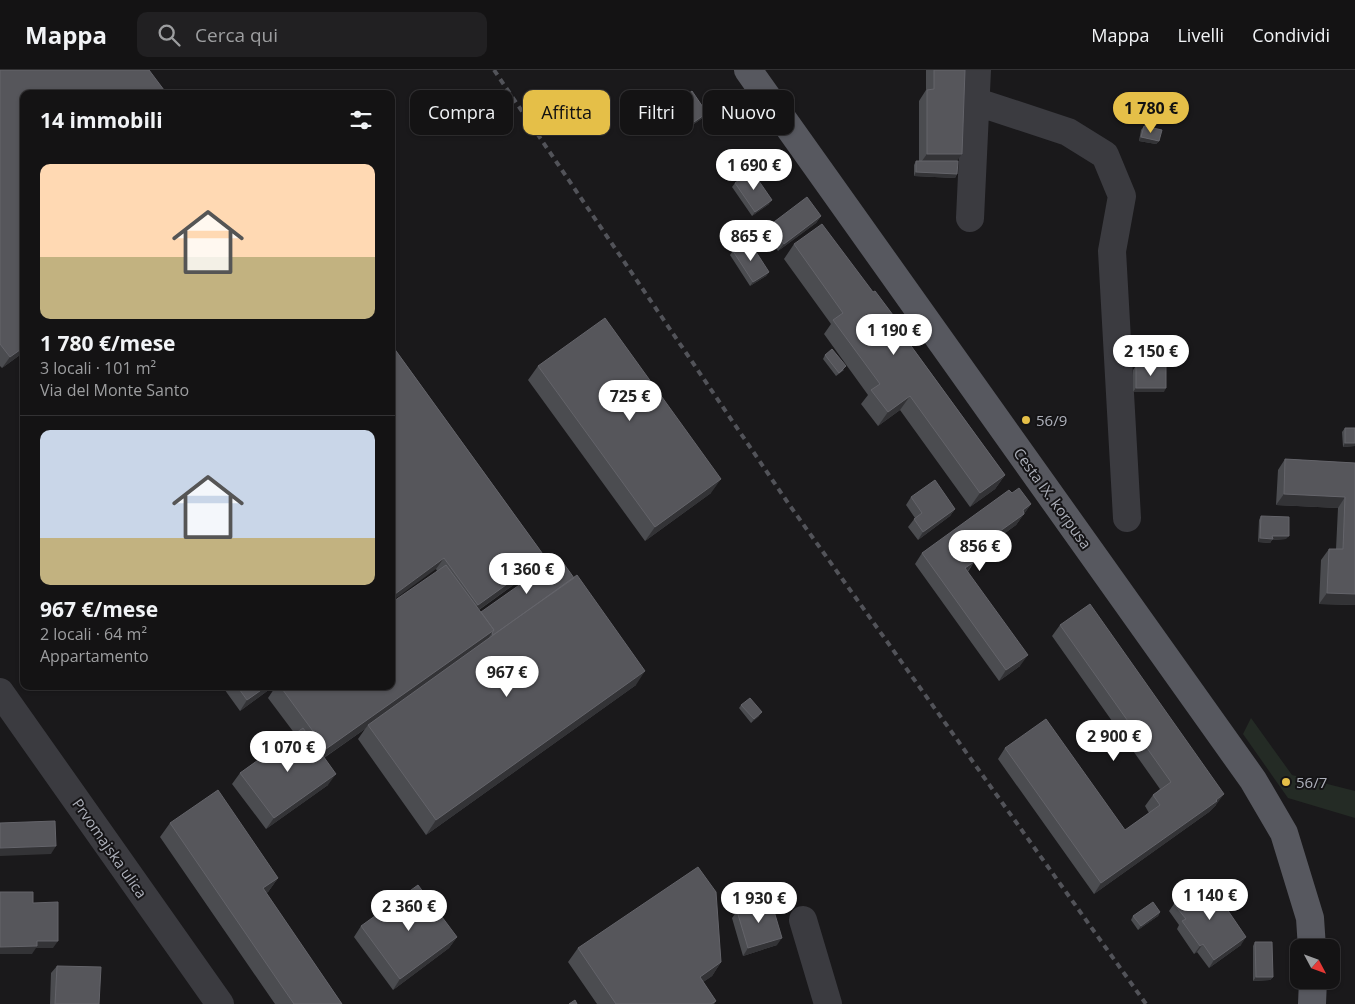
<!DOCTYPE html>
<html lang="it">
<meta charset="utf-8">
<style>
body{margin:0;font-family:"Open Sans",sans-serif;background:#212022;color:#f1f3f6;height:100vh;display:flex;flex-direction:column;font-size:19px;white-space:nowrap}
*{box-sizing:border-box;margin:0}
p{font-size:16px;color:#9d9ea0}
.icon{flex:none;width:28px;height:28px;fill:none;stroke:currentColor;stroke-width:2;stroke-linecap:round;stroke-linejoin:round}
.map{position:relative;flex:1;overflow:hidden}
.panel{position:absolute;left:20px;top:20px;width:375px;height:600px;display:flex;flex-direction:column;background:#141314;border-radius:10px;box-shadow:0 1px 4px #0004,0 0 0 1px #333234}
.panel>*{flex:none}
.banner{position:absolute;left:410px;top:20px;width:475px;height:45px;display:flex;gap:10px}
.needle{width:32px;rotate:131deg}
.buttons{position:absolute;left:1290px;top:869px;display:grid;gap:10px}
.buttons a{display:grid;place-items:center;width:50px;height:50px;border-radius:10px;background:#141314;box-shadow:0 1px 4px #0004,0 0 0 1px #333234;font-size:25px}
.price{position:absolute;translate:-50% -42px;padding:0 11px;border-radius:18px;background:#fff;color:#222;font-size:16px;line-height:32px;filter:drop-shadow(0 1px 2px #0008)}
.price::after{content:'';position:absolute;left:50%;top:30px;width:15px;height:11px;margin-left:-8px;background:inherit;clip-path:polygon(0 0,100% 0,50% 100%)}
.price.on{background:#e5bf48;color:#111}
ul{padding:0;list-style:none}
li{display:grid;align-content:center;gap:10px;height:265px;padding:0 20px}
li+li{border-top:1px solid #333234}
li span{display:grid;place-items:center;height:155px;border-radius:10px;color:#555}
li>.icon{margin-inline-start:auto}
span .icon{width:90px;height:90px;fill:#fffc;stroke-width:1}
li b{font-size:21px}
h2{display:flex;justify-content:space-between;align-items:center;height:60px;padding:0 20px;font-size:21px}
.pill{padding:0 18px;border-radius:10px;background:#141314;box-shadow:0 1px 4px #0004,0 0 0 1px #333234;font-size:18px;line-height:45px}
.pill.on{background:#e5bf48;color:#111}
header{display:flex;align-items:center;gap:30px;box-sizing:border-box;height:70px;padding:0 25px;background:#141314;border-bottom:1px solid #333234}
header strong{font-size:24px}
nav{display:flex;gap:28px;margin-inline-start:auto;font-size:18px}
.search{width:350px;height:45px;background:#212022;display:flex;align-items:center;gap:12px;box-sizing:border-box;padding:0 18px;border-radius:10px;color:#9d9ea0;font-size:19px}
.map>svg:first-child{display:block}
.green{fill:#242b25}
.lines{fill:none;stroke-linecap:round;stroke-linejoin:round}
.minor{stroke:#3b3b40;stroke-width:28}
.major{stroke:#57585f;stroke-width:28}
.rail{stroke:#525359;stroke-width:4;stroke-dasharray:6 5;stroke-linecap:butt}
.wall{fill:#4b4c50}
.shaded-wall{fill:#333336}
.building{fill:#56565b;stroke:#64646a}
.poi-dot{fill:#e5bf48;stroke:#151416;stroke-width:2}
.labels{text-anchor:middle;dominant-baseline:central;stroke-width:4;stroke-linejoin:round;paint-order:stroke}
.poi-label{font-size:15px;fill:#adb0ba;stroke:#151416;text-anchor:start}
.street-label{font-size:15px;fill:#adb0ba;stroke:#151416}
</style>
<header>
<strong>Mappa</strong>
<div class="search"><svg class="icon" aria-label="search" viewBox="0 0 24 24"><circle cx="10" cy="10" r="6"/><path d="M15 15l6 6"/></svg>Cerca qui</div>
<nav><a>Mappa</a><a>Livelli</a><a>Condividi</a></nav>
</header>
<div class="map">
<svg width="1355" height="934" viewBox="0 0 1355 934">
<rect width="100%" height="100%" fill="#1a191b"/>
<!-- green -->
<path class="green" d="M 1251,648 L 1292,705 L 1355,721 L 1355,748 L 1288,728 L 1243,664 Z"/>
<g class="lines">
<!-- minor -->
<path class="minor" d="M 977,32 L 1068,62 L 1105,85 L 1122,126 L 1112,181 L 1127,448
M 970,148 L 977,0
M 0,622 L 220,934
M 803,850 L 828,934"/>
<!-- major -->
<path class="major" d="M 748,0 L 1253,710 L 1284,763 L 1310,848 L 1312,878
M 1312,934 L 1313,910"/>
<!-- rail -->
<path class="rail" d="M 494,0 L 788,433 L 1146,934"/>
</g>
<!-- wall -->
<path class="wall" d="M 0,0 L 24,282 L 2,298 L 0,296 Z
M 926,0 L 965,0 L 957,91 L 957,104 L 955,108 L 914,106 L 914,95 L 916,91 L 919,91 L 919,31 L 926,20 Z
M 676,33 L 707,43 L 704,47 L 688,58 L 673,36 Z
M 1144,56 L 1159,71 L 1156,74 L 1139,71 L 1141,60 Z
M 735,113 L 769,134 L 752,146 L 732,117 Z
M 821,146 L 816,153 L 778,181 L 764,163 L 770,155 Z
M 794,174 L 891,248 L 1005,405 L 995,419 L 970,437 L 900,340 L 878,356 L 861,334 L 868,325 L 824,264 L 831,254 L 784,189 Z
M 733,181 L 769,202 L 766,206 L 750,216 L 730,185 Z
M 391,274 L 545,487 L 537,498 L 479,540 L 481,542 L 636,615 L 426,765 L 358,669 L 365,659 L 324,688 L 328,715 L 266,759 L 232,714 L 240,703 L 295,664 L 268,628 L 276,616 L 391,616 L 437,501 L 436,499 Z
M 825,285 L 844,300 L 836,306 L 823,289 Z
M 538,296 L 711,423 L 645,471 L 528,310 Z
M 1136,296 L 1164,322 L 1133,322 L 1133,300 Z
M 1345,358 L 1355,358 L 1355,376 L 1343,377 L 1342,362 Z
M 1285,389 L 1355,393 L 1355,535 L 1319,534 L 1321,490 L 1329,479 L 1336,479 L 1338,438 L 1276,435 L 1278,400 Z
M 1012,423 L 1031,434 L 1016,455 L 971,488 L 974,492 L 968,502 L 1020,596 L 999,611 L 915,494 L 922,483 Z
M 911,427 L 955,439 L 950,446 L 918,470 L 908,457 L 915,448 L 906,435 Z
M 1261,446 L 1286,469 L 1272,470 L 1270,473 L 1258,472 L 1259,450 Z
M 1060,555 L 1216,735 L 1209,742 L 1094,824 L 998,689 L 1005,678 L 1125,760 L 1149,743 L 1145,736 L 1153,725 L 1160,719 L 1052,566 Z
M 222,616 L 274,616 L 240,641 Z
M 741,635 L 759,646 L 751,653 L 739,638 Z
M 170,753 L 278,808 L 268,822 L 266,823 L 342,934 L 275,934 L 160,767 Z
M 1174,834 L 1241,875 L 1209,898 L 1197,882 L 1194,884 L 1177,859 L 1179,855 L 1169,841 Z
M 737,841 L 777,875 L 743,886 L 732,848 Z
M 1160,842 L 1158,846 L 1138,860 L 1131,850 L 1133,846 Z
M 361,856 L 457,867 L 449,878 L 393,920 L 354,867 Z
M 1255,872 L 1273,907 L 1270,910 L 1253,911 L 1253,876 Z
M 578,878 L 721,892 L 712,906 L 703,912 L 716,931 L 714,934 L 597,934 L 568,892 Z
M 57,896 L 99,934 L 50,934 L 51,903 Z"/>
<!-- shaded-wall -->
<path class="shaded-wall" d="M 707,43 L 704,47 L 688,58 L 691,54 Z
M 1141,67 L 1159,71 L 1156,74 L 1139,71 Z
M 927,84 L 962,84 L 954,95 L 919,95 Z
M 916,102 L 957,104 L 955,108 L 914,106 Z
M 772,130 L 769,134 L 752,146 L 755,142 Z
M 821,146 L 816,153 L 778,181 L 784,174 Z
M 769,202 L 766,206 L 750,216 L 753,212 Z
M 24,277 L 24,282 L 2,298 L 10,287 Z
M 1136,318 L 1166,318 L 1164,322 L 1133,322 Z
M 910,326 L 900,340 L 878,356 L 888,342 Z
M 1345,373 L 1355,373 L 1355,376 L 1343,377 Z
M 1005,405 L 995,419 L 970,437 L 980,423 Z
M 721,409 L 711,423 L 645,471 L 655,457 Z
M 1284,424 L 1345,427 L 1338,438 L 1276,435 Z
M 1031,434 L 1016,455 L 961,495 L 968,484 Z
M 955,439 L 950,446 L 918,470 L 923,462 Z
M 1272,466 L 1289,466 L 1286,469 L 1272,470 L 1270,473 L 1258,472 L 1260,468 Z
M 545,487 L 537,498 L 470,546 L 478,535 Z
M 444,488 L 436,499 L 391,532 L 391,527 Z
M 974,492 L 966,503 L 965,498 Z
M 1327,523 L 1355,524 L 1355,535 L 1319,534 Z
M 494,560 L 484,575 L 368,655 L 365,659 L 316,693 L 326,679 Z
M 1028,585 L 1020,596 L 999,611 L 1006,600 Z
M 645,601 L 636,615 L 426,765 L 436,750 Z
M 267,616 L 274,616 L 240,641 L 247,630 Z
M 762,642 L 759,646 L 751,653 L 754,649 Z
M 336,704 L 328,715 L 266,759 L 274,748 Z
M 1224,724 L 1216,735 L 1209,742 L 1094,824 L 1101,813 Z
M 56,776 L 51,784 L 0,786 L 0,778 Z
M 278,808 L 268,822 L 253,832 L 263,818 Z
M 1160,842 L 1158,846 L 1138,860 L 1141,856 Z
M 457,867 L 449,878 L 393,920 L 400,909 Z
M 1246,867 L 1241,875 L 1209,898 L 1214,890 Z
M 782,868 L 777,875 L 743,886 L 748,878 Z
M 37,871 L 58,871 L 53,878 L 36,878 L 32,884 L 0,884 L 0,877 Z
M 1203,874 L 1197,882 L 1194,884 L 1200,876 Z
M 721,892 L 712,906 L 690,921 L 700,907 Z
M 1256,907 L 1273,907 L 1270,910 L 1253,911 Z"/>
<!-- building -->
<path class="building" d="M 0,0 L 149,0 L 167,24 L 24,24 L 24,277 L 10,287 L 0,274 Z
M 934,0 L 965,0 L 962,84 L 927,84 L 927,20 L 934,19 Z
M 692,21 L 707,43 L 691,54 L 676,33 Z
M 1144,56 L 1162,60 L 1159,71 L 1141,67 Z
M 916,91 L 958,91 L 957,104 L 916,102 Z
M 752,101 L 772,130 L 755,142 L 735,113 Z
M 807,127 L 821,146 L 784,174 L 770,155 Z
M 822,154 L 873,222 L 875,221 L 893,245 L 890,247 L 1005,405 L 980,423 L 910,326 L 888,342 L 871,320 L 880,314 L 833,250 L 843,243 L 794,174 Z
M 749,171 L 769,202 L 753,212 L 733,181 Z
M 605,248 L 721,409 L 655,457 L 538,296 Z
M 391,274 L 545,487 L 478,535 L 444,488 L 391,527 Z
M 832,279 L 846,296 L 839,303 L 825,285 Z
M 1136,296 L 1166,296 L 1166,318 L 1136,318 Z
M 1345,358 L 1355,358 L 1355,373 L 1345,373 Z
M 1285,389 L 1355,393 L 1355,524 L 1327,523 L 1329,479 L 1343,479 L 1345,427 L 1284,424 Z
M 935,410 L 955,439 L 923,462 L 914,449 L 922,443 L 911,427 Z
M 1019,418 L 1031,434 L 1023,440 L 1024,444 L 968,484 L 974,492 L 965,498 L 1028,585 L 1006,600 L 922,483 L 1009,420 L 1012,423 Z
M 1261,446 L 1289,447 L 1289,466 L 1272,466 L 1273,469 L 1260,468 Z
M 559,487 L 574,508 L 493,565 L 492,563 L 494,560 L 481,542 Z
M 446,495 L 494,560 L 326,679 L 280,616 L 391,616 L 391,533 Z
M 577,505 L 645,601 L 436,750 L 368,655 Z
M 1090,534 L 1224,724 L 1216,730 L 1217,731 L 1101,813 L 1005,678 L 1046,649 L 1125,760 L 1160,735 L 1153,725 L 1171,712 L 1060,555 Z
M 237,616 L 267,616 L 247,630 Z
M 750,628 L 762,642 L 754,649 L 741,635 Z
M 303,658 L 336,704 L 274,748 L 240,703 Z
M 218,720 L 278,808 L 263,818 L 342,934 L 294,934 L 170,753 Z
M 55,751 L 56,776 L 0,778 L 0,753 Z
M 698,797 L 716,822 L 721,892 L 700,907 L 716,931 L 711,934 L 616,934 L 578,878 Z
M 1206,811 L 1216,827 L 1218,826 L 1246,867 L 1214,890 L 1203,874 L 1200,876 L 1182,851 L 1186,849 L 1174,834 Z
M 418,815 L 457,867 L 400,909 L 361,856 Z
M 0,822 L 33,822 L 33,833 L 58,832 L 58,871 L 37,871 L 37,876 L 0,877 Z
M 771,831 L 782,868 L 748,878 L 737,841 Z
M 1153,832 L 1160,842 L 1141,856 L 1133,846 Z
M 1255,872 L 1272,872 L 1273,907 L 1256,907 Z
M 57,896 L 101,897 L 99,934 L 55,934 Z
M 575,930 L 577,934 L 569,934 Z"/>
<!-- markers -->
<g class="poi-dot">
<circle cx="1026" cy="350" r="5"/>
<circle cx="1286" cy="712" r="5"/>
</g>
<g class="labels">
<!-- poi labels -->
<g class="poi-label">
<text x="1036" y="350">56/9</text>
<text x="1296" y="712">56/7</text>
</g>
<!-- street labels -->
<g class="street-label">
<text transform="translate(1053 428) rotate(54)">Cesta IX. korpusa</text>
<text transform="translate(110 778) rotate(55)">Prvomajska ulica</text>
</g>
</g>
</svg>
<div class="buttons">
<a><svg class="needle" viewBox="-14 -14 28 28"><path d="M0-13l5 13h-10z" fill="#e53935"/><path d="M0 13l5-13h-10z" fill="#9d9ea0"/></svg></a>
</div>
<b class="price on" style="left:1151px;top:64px">1 780 €</b>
<b class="price" style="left:754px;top:121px">1 690 €</b>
<b class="price" style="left:751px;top:192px">865 €</b>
<b class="price" style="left:894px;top:286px">1 190 €</b>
<b class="price" style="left:1151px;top:307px">2 150 €</b>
<b class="price" style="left:630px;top:352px">725 €</b>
<b class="price" style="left:980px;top:502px">856 €</b>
<b class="price" style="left:527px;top:525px">1 360 €</b>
<b class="price" style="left:507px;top:628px">967 €</b>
<b class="price" style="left:1114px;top:692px">2 900 €</b>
<b class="price" style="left:288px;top:703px">1 070 €</b>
<b class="price" style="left:1210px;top:851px">1 140 €</b>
<b class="price" style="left:759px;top:854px">1 930 €</b>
<b class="price" style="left:409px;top:862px">2 360 €</b>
<div class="banner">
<a class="pill">Compra</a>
<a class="pill on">Affitta</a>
<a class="pill">Filtri</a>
<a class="pill">Nuovo</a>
</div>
<section class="panel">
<h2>14 immobili<svg class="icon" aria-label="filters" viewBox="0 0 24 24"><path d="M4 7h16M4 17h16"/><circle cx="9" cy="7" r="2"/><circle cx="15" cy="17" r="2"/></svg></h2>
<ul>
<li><span style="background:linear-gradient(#ffd9b3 60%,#c2b280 0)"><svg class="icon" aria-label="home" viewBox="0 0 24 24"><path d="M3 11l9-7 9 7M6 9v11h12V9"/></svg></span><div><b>1 780 €/mese</b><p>3 locali · 101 m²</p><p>Via del Monte Santo</p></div></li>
<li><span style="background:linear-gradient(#c9d6e8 70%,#c2b280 0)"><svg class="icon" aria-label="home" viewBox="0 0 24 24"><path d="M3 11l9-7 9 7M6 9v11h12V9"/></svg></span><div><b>967 €/mese</b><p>2 locali · 64 m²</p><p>Appartamento</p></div></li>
</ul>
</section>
</div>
